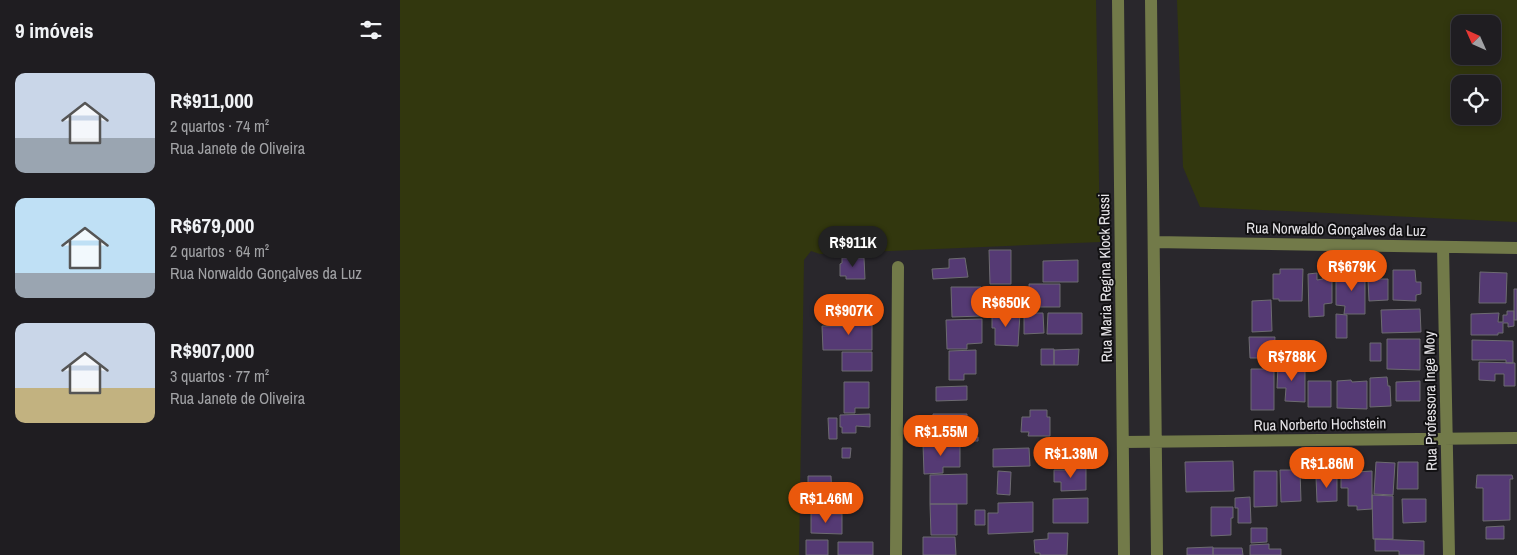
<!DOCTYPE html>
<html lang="pt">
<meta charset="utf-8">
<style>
body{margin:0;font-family:"Archivo Narrow",sans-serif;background:#2c2a2e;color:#f1f3f6;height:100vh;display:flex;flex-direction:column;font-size:19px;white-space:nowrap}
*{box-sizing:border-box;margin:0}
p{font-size:16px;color:#a1a2a5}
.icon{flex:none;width:28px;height:28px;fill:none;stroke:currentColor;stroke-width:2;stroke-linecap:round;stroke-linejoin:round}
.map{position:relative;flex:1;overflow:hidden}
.drawer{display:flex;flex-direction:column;background:#1f1d21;width:400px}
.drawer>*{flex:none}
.needle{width:32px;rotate:315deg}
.controls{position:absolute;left:1051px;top:15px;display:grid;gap:10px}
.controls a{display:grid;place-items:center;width:50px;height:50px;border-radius:10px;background:#1f1d21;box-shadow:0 2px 8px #0003,0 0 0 1px #3c3b3f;font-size:25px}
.price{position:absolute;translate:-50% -42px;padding:0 11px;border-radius:18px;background:#ea580c;color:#fff;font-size:16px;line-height:32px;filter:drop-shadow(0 1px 2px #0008)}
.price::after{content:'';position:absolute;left:50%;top:30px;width:15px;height:11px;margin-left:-8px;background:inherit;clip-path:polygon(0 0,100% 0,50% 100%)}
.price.on{background:#222;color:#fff}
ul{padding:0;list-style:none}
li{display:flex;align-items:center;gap:15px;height:125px;padding:0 15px}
li span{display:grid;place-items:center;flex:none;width:140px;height:100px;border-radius:10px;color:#555}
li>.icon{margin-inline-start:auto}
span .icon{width:60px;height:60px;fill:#fffc;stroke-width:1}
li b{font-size:21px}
h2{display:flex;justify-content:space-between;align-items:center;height:60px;padding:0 15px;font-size:21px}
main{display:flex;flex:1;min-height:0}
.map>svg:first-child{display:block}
.green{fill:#32370e;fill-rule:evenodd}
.building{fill:#553a74;stroke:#6d6b71}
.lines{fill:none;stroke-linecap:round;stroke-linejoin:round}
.minor{stroke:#727a49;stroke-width:12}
.labels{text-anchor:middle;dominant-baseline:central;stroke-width:4;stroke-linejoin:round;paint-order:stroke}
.street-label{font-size:15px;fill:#e7e5e9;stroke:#111012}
</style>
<main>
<section class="drawer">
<h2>9 imóveis<svg class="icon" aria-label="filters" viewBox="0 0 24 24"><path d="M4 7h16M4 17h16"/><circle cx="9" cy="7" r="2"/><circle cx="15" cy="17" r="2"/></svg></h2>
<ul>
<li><span style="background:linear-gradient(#c9d6e8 65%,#9aa5b1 0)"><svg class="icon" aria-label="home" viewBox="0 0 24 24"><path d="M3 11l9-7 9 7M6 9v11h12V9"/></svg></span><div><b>R$911,000</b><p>2 quartos · 74 m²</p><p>Rua Janete de Oliveira</p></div></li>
<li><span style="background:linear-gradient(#bfe0f5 75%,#9aa5b1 0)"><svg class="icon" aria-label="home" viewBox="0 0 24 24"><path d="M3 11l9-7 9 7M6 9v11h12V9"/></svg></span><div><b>R$679,000</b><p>2 quartos · 64 m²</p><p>Rua Norwaldo Gonçalves da Luz</p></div></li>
<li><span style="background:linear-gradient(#c9d6e8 65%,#c2b280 0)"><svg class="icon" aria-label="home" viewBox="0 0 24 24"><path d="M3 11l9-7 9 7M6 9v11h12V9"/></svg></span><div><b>R$907,000</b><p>3 quartos · 77 m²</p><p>Rua Janete de Oliveira</p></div></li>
</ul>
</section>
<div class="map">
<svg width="1117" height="555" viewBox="0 0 1117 555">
<rect width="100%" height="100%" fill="#29272c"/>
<!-- green -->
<path class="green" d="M 0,0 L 696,0 L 700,242 L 420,254 L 411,251 L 404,260 L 399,555 L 0,555 Z
M 777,0 L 1117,0 L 1117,222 L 800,207 L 783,167 ZM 1060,24 L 1092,24 L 1092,56 L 1060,56 ZM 1060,84 L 1092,84 L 1092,116 L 1060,116 Z"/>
<!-- building -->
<path class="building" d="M 589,250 L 611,250 L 611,284 L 590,284 Z
M 442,258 L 464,258 L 465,279 L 446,279 L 446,276 L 440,276 L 440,264 L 442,263 Z
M 565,258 L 568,277 L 533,279 L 532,269 L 549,268 L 549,259 Z
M 678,260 L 678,282 L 643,282 L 643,261 Z
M 880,269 L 903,269 L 902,301 L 879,301 L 879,299 L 873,299 L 873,274 L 880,274 Z
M 965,270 L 965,314 L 944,314 L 945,306 L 936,305 L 936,280 L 943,279 L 942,271 Z
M 993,270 L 1015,270 L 1016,282 L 1021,282 L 1021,294 L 1016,295 L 1016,301 L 993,300 Z
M 1080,272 L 1107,273 L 1106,303 L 1079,303 Z
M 917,273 L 917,280 L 923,279 L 923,277 L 932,277 L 932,303 L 924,304 L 924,316 L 909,317 L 908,274 Z
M 968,279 L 988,279 L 988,300 L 969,301 Z
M 629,284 L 660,284 L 660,307 L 630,307 Z
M 551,287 L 581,287 L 582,316 L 552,317 Z
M 1114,289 L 1117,289 L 1117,320 L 1114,320 Z
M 470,296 L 470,318 L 435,319 L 435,297 Z
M 871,300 L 872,331 L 852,332 L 852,301 Z
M 1020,309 L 1021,332 L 982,333 L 981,310 Z
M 1107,311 L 1114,311 L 1114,326 L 1108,327 L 1108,323 L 1103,323 L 1103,333 L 1098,333 L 1098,335 L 1071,335 L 1071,314 L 1099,313 L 1098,322 L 1103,322 L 1103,315 L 1107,315 Z
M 592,312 L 620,313 L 618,346 L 595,345 L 595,328 L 592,328 Z
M 624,313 L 643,313 L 644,333 L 624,334 Z
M 648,313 L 682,313 L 682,334 L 647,334 Z
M 936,314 L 947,315 L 947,338 L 936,338 Z
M 582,319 L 582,343 L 567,344 L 567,349 L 547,349 L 546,320 Z
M 472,320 L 472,350 L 423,350 L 422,326 L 448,326 L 448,321 Z
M 849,337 L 875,337 L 874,358 L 850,358 Z
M 987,339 L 1020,339 L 1020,370 L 987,369 Z
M 1072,340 L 1113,341 L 1113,363 L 1106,363 L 1106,360 L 1072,360 Z
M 970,343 L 981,343 L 981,361 L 970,361 Z
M 641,349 L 654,349 L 654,365 L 641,365 Z
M 679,349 L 678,365 L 654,365 L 654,350 Z
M 576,350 L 576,374 L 564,374 L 564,380 L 549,380 L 549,351 Z
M 442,352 L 472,352 L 472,371 L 442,371 Z
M 1079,362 L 1115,363 L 1115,386 L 1104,386 L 1104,374 L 1095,374 L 1095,381 L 1079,380 Z
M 878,365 L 905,366 L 905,402 L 885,401 L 886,388 L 877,388 Z
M 851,369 L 874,369 L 874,410 L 851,410 Z
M 987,377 L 988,386 L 990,386 L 991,406 L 970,407 L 970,378 Z
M 951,380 L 952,382 L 967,381 L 967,409 L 937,408 L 937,381 Z
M 908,381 L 931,381 L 931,407 L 908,407 Z
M 1020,381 L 1020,401 L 996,401 L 996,382 Z
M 444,382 L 469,382 L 469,408 L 455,408 L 455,413 L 444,413 Z
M 567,386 L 567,400 L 536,401 L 536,387 Z
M 630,410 L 647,410 L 647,417 L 650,417 L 650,436 L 628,436 L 629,432 L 621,432 L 622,417 L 630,417 Z
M 470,414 L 470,427 L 456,426 L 456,433 L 442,433 L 442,427 L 440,427 L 440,415 Z
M 533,414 L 567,414 L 567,430 L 571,430 L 571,437 L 578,437 L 578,441 L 533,442 Z
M 428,418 L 437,418 L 437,439 L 429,439 Z
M 664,438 L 689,439 L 689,458 L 664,458 Z
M 560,443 L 560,467 L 543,467 L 543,473 L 524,474 L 523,444 Z
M 442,448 L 451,448 L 450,458 L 442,458 Z
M 629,448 L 630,466 L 593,467 L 593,449 Z
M 833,461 L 834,491 L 786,492 L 785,462 Z
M 976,462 L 995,463 L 993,495 L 974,494 Z
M 998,462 L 1018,462 L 1018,489 L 997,489 Z
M 667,468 L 686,468 L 686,490 L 661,491 L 661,482 L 654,482 L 654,470 L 667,470 Z
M 880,470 L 900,470 L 901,501 L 881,502 Z
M 598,471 L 611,472 L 610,495 L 597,494 Z
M 854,471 L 877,471 L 877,506 L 854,507 Z
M 972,471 L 972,509 L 957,510 L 957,506 L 948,506 L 948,488 L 941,488 L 941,473 Z
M 567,474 L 567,504 L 530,504 L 530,475 Z
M 1077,475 L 1112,475 L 1113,479 L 1110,479 L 1110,520 L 1083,521 L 1083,488 L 1076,488 Z
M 408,476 L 431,476 L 432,497 L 416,498 L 416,485 L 408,487 Z
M 916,477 L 937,477 L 937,501 L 917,502 Z
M 972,495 L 993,496 L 993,539 L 973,539 Z
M 850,497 L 851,523 L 838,523 L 838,508 L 835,508 L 835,498 Z
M 688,498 L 688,523 L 653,523 L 653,499 Z
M 1002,499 L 1026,499 L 1026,522 L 1003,523 Z
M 633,502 L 633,532 L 588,534 L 588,513 L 598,513 L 598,503 Z
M 530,504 L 557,504 L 557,535 L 531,535 Z
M 811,507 L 833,507 L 833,518 L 831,518 L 831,535 L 811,536 Z
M 575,510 L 585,510 L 585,525 L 575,525 Z
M 411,513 L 442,514 L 442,534 L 411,533 Z
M 1104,526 L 1104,539 L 1086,539 L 1086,527 Z
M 851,528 L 867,528 L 867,542 L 851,543 Z
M 648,533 L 668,533 L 667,555 L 640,555 L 640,553 L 635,553 L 634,540 L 648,539 Z
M 523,537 L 555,537 L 556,555 L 523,555 Z
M 975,539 L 1024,541 L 1024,555 L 999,555 L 999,551 L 975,551 Z
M 406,540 L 428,540 L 428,555 L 406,555 Z
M 438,542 L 473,542 L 473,555 L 438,555 Z
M 869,544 L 869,549 L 881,549 L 881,555 L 850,555 L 850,545 Z
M 813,547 L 813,555 L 787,555 L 787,548 Z
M 813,548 L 842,548 L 843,555 L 813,555 Z"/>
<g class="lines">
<!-- minor -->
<path class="minor" d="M 718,0 L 724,555
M 751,0 L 757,555
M 754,242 L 1117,248
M 1043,247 L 1049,555
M 723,442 L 1117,438
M 496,555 L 498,267"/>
</g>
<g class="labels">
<!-- street labels -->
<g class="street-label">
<text transform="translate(936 229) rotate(1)">Rua Norwaldo Gonçalves da Luz</text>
<text transform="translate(705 278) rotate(-91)">Rua Maria Regina Klock Russi</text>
<text transform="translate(1030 401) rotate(-91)">Rua Professora Inge Moy</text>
<text transform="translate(920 424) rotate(-1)">Rua Norberto Hochstein</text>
</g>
</g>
</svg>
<div class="controls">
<a><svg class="needle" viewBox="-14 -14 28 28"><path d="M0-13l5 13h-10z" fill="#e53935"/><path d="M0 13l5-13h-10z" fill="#a1a2a5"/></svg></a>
<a><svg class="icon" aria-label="locate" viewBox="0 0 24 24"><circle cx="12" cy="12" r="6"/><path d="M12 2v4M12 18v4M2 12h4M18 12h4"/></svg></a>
</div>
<b class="price on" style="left:453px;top:268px">R$911K</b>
<b class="price" style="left:952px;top:292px">R$679K</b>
<b class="price" style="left:606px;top:328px">R$650K</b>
<b class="price" style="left:449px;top:336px">R$907K</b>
<b class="price" style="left:892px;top:382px">R$788K</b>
<b class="price" style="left:541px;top:457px">R$1.55M</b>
<b class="price" style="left:671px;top:479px">R$1.39M</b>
<b class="price" style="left:927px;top:489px">R$1.86M</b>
<b class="price" style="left:426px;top:524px">R$1.46M</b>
</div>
</main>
